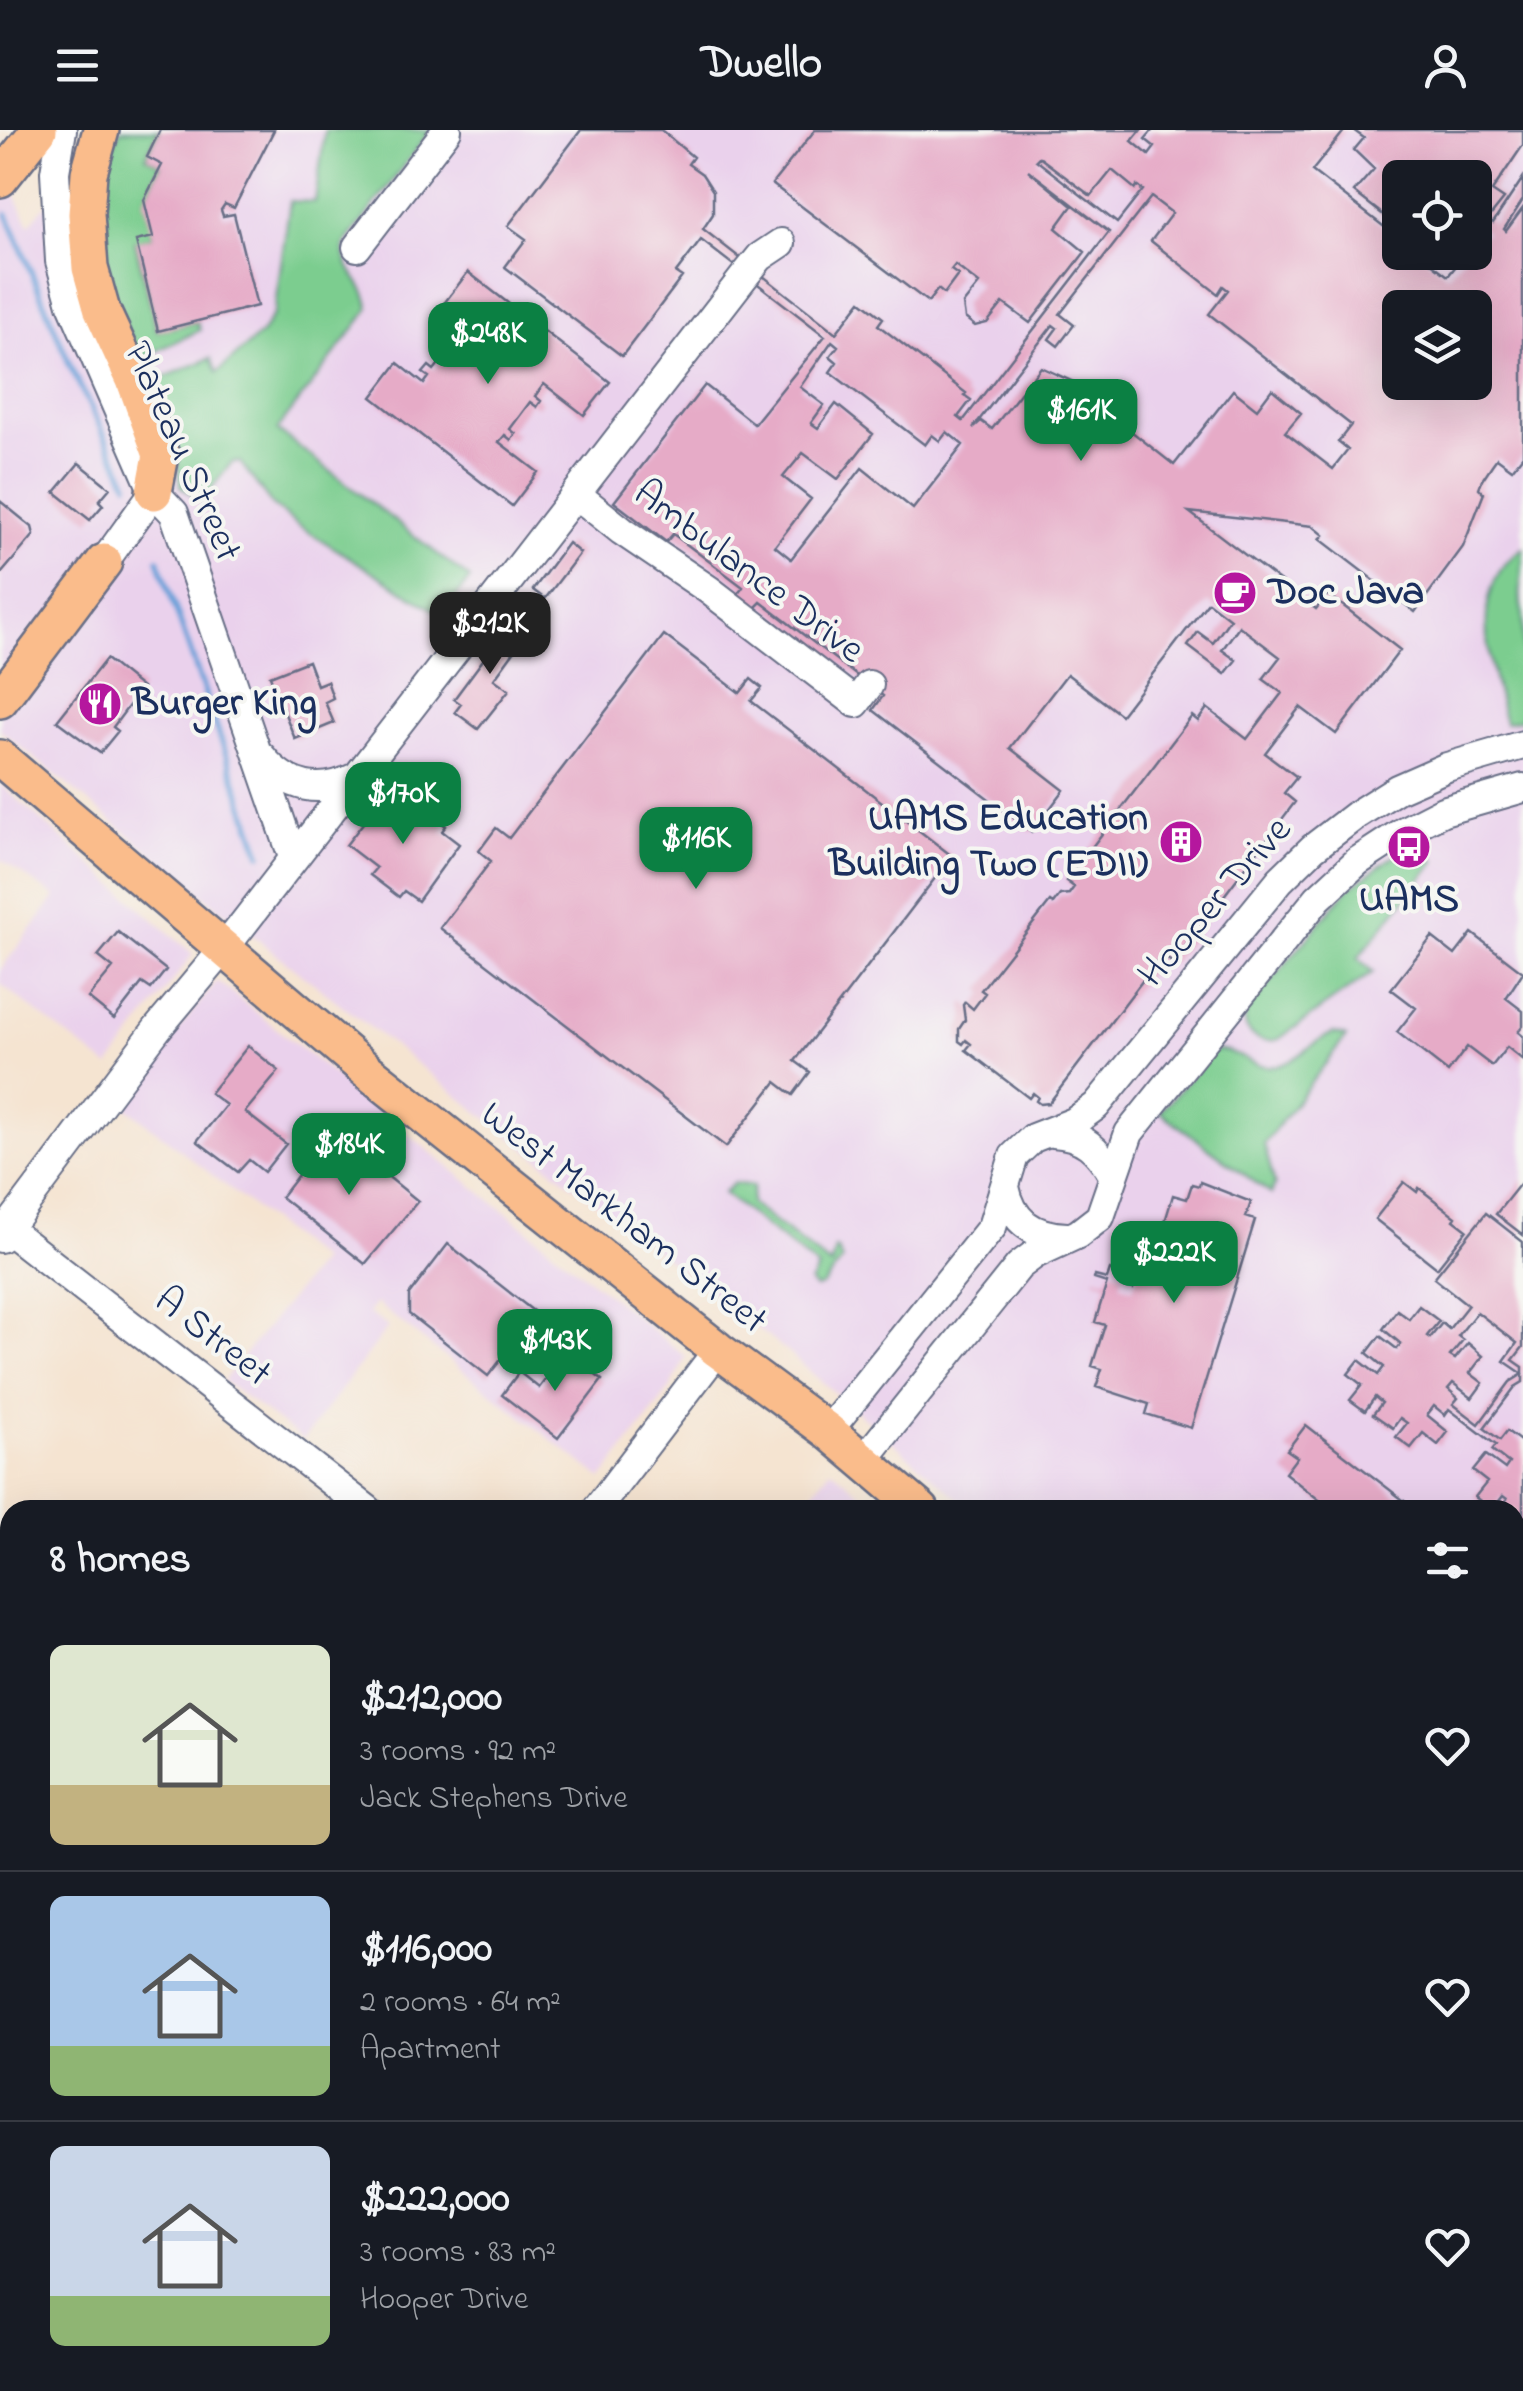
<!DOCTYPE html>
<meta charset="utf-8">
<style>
body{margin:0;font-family:"Indie Flower",sans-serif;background:#20242c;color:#f1f3f6;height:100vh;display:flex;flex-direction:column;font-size:38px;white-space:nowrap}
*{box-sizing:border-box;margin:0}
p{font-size:32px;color:#9ea1a6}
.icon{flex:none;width:55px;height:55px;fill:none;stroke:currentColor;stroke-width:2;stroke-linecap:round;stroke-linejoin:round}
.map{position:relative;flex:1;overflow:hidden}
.drawer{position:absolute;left:0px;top:1370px;width:1525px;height:892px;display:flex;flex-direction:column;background:#171b24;border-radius:30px 30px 0 0;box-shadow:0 10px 40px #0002}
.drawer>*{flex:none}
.fabs{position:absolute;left:1382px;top:30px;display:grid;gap:20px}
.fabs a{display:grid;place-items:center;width:110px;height:110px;border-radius:15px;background:#171b24;box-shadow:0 10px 40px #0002;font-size:50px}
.price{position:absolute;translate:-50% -85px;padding:0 22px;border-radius:20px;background:#0b8043;color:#fff;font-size:32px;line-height:65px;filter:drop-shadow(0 2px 5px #0008)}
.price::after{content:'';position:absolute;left:50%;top:60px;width:30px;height:22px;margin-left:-15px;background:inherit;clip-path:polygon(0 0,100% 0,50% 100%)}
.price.active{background:#222;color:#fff}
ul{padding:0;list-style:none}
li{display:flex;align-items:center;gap:30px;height:250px;padding:0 50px}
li+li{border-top:2px solid #363941}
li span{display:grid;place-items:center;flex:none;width:280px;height:200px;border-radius:15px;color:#555}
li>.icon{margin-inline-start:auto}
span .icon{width:120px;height:120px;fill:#fffc;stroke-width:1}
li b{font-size:42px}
h2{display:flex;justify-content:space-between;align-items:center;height:120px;padding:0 50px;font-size:42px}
header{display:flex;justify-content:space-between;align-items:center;height:130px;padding:0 50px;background:#171b24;font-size:45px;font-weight:700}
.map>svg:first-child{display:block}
.built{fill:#ead1ec;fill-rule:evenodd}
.green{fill:#7bcd8f;stroke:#4b7e76;stroke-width:2.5}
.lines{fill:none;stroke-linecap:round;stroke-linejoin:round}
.stream{stroke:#6ca1d9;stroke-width:6}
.building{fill:#e6abc7;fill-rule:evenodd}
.minor-casing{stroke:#676e86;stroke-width:32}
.major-casing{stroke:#676e86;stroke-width:40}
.minor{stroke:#fff;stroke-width:28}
.major{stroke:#fabc8b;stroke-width:35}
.labels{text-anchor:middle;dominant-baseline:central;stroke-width:8;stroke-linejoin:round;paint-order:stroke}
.street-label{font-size:40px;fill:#1b2f5e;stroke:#f6f6f2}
.poi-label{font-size:40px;font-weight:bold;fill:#1b2f5e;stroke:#f6f6f2;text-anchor:start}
</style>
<header><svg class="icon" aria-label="menu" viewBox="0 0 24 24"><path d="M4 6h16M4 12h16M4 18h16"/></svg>Dwello<svg class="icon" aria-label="person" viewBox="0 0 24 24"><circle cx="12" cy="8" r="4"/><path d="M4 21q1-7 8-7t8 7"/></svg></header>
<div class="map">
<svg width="1523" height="2261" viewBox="0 0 1523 2261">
<rect width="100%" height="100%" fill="#f6f6f2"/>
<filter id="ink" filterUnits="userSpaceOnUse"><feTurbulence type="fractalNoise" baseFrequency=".01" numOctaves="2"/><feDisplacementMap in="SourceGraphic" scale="20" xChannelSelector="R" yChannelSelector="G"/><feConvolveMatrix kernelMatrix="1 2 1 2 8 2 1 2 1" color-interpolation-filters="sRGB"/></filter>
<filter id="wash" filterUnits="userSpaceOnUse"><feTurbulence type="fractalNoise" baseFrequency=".0048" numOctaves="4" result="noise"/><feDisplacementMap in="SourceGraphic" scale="40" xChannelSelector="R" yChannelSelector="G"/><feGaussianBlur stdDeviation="2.25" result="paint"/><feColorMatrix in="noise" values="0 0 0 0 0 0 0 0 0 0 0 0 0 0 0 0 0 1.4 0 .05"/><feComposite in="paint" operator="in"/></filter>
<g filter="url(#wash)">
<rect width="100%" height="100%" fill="#f5e4d1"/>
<!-- built -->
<path class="built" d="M 106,0 L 1523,0 L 1523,1800 L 1515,1789 L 1515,1380 L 972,1380 L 786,1221 L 267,817 L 0,600 L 0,67 L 15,64 L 29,95 ZM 1400,48 L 1475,48 L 1475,122 L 1400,122 ZM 1400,178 L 1475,178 L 1475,252 L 1400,252 Z
M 0,654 L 193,824 L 109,937 L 0,854 L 0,840 L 56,767 L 0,729 Z
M 217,851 L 686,1227 L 670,1259 L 602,1349 L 376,1173 L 368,1183 L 388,1197 L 303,1310 L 223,1251 L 321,1131 L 120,972 Z
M 831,1339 L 881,1380 L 799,1380 Z"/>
<!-- green -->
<path class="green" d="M 120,0 L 159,0 L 146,27 L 161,35 L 145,70 L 153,107 L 135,112 L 157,201 L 197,192 L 200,200 L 140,229 C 132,210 122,191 115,171 C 97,119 94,49 120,0 Z
M 325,0 L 431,0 L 345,114 C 340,140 368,153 369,179 L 277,300 L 470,449 L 442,485 L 296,394 L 272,375 L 240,332 L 232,332 L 201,372 L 181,356 L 175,312 L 150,253 L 211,228 L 217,243 L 262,203 L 274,183 L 290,71 L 315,72 Z
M 1523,418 C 1523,437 1517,468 1523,485 L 1523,589 L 1505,593 C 1491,537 1464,457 1523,418 Z
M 1407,716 L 1417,729 L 1424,721 L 1436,731 L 1358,828 L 1373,842 L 1279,909 C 1259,916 1238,901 1247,880 L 1348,759 Z
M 1334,903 L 1346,907 L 1264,1014 L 1275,1055 L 1271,1064 L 1160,982 L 1213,921 C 1235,917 1253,940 1276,936 C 1298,932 1313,910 1334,903 Z
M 734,1053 L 753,1056 L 751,1074 L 831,1136 L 835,1119 L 838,1120 L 842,1131 L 822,1156 L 815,1158 L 810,1153 L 818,1138 L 723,1063 Z"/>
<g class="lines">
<!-- stream -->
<path class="stream" d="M 7,84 L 72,240 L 128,353
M 158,429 L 261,724"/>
</g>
<g id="blocks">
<!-- building -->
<path class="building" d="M 160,0 L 274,0 L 234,78 L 225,74 L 221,80 L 223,86 L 234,84 L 257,176 L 158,201 L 136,111 L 153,107 L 144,70 L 162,35 L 147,27 Z
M 581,0 L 661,0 L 693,27 L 688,34 L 702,44 L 713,61 L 713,84 L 703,99 L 836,203 L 861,171 L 883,188 L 878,195 L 966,263 L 964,265 L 971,270 L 958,287 L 963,291 L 1109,102 L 1028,40 L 1072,76 L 1056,98 L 1085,122 L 1030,193 L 1003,173 L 987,193 L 975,196 L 965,188 L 963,174 L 979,154 L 955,135 L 951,140 L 958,145 L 944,164 L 938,159 L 928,172 L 772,54 L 815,0 L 1141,0 L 1132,11 L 1149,25 L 1155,17 L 1145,9 L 1153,0 L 1345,0 L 1312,41 L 1400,109 L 1400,122 L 1417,122 L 1448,146 L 1467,122 L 1475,122 L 1475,113 L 1487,102 L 1481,98 L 1475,105 L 1475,48 L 1400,48 L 1400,98 L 1354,62 L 1374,39 L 1354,20 L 1364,8 L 1353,0 L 1523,0 L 1523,15 L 1492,61 L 1504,69 L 1488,89 L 1493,93 L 1523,48 L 1523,70 L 1504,99 L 1506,101 L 1523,78 L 1523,325 L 1512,339 L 1497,328 L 1492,335 L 1482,350 L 1479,358 L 1484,363 L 1463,417 L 1415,482 L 1320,409 L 1324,405 L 1313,396 L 1189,382 L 1316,479 L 1328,464 L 1400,520 L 1336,604 L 1300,577 L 1265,623 L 1297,647 L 1284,663 L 1295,672 L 1173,833 L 1162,825 L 1049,973 L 1040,974 L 1036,971 L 1038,967 L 1033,963 L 1029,968 L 966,920 L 971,914 L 966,910 L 963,914 L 959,911 L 959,899 L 965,890 L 963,875 L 965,872 L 973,879 L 985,863 L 981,860 L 1050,772 L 1053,774 L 1060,765 L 1069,764 L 1074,757 L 1066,751 L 1192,586 L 1198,591 L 1207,578 L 1247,609 L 1282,563 L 1263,549 L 1280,527 L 1239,496 L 1222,520 L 1236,530 L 1225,544 L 1188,516 L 1198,502 L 1213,513 L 1230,489 L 1208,472 L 1121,585 L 1067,544 L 1010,618 L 1064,660 L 1032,702 L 873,580 L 883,566 L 761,472 L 755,478 L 738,464 L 743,457 L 673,404 L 666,412 L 614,372 L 705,255 L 754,294 L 825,206 L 701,110 L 676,143 L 682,147 L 622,226 L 505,137 L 526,109 L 508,96 ZM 1039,27 L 1091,66 L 1112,40 L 1135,59 L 1137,56 L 1143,60 L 1117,93 L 1036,30 ZM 1151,67 L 1172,83 L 1151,111 L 1218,164 L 1223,156 L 1228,160 L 1209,184 L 1351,295 L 1338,312 L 1348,320 L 1333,339 L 1285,302 L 1301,283 L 1272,259 L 1257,279 L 1233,260 L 1174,335 L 1107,282 L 1104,287 L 1093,270 L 1078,254 L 1041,237 L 992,299 L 981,291 L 973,298 L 1053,195 L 1057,198 L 1049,209 L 1058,216 L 1074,195 L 1060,184 ZM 1400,178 L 1475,178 L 1475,252 L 1400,252 ZM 832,211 L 838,216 L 830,226 L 837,232 L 830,242 L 925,315 L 932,305 L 940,311 L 947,302 L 963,315 L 913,379 L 862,338 L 791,429 L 775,416 L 811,369 L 783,347 L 803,323 L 838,349 L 873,304 L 836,274 L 818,298 L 811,293 L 824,275 L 800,257 Z
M 468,142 L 610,252 L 584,285 L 544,254 L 535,266 L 541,271 L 537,277 L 530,272 L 510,299 L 516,304 L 511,310 L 505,305 L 499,312 L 538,342 L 512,376 L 372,267 L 398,233 L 424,254 L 429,247 L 423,243 L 429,236 L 434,240 L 455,214 L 449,209 L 454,203 L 460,207 L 468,196 L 442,176 Z
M 79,333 L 110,358 L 99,371 L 103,375 L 90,390 L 55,362 Z
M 0,371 L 32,397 L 34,405 L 0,445 Z
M 568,413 L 580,423 L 545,469 L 533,460 Z
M 517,484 L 526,491 L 529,501 L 494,549 L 509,560 L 478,599 L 455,582 L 461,574 L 454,569 Z
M 664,505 L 740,563 L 751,549 L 762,558 L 751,571 L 952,726 L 795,931 L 810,942 L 793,965 L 776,952 L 726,1017 L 440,798 L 491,731 L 479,721 L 496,698 L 509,708 Z
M 106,529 L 142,558 L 113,597 L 118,601 L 100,623 L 57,591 Z
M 308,531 L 317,555 L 327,551 L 333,568 L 325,572 L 334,593 L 295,609 L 270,546 Z
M 388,661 L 425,689 L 429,684 L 446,696 L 442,701 L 459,714 L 418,771 L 404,761 L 399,767 L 370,745 L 376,738 L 346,715 Z
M 118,802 L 166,840 L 151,859 L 142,853 L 114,889 L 88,868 L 113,838 L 98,826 Z
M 1472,803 L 1523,842 L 1506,868 L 1523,881 L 1523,896 L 1518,902 L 1523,906 L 1523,930 L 1507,917 L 1492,936 L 1467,917 L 1448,942 L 1397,902 L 1416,878 L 1391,859 L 1432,807 L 1455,825 Z
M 248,916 L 279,941 L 245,982 L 286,1014 L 264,1042 L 249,1030 L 238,1042 L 197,1011 L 226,975 L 210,963 Z
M 332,1001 L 418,1071 L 365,1134 L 281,1067 Z
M 1523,1050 L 1523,1105 L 1496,1084 Z
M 1200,1052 L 1251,1072 L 1246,1087 L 1255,1090 L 1191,1298 L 1146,1284 L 1149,1274 L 1096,1257 L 1102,1239 L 1092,1236 L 1105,1195 L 1095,1192 L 1107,1153 L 1094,1149 L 1095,1146 L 1107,1149 L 1110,1140 L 1123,1144 L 1120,1155 L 1133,1159 L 1146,1118 L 1156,1121 L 1173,1065 L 1187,1069 L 1192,1054 L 1199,1056 Z
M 1404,1052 L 1417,1062 L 1419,1058 L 1456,1087 L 1454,1090 L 1467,1100 L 1437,1138 L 1375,1089 Z
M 1486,1083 L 1523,1112 L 1523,1217 L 1513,1230 L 1523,1237 L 1523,1252 L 1515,1257 L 1484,1298 L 1500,1310 L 1507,1301 L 1523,1313 L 1523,1392 L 1520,1397 L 1515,1393 L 1515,1380 L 1499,1380 L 1507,1369 L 1503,1366 L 1492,1380 L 1475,1367 L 1487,1352 L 1473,1341 L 1486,1325 L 1505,1339 L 1509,1333 L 1492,1320 L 1496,1315 L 1449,1279 L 1445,1285 L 1434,1276 L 1427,1285 L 1448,1302 L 1438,1315 L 1423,1303 L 1411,1318 L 1396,1307 L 1407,1293 L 1400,1288 L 1393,1298 L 1373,1284 L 1382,1273 L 1375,1267 L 1365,1281 L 1350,1270 L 1362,1255 L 1348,1244 L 1359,1230 L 1378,1245 L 1384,1237 L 1367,1223 L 1380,1206 L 1397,1219 L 1401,1214 L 1383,1199 L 1397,1180 L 1409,1189 L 1419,1176 L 1439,1191 L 1427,1206 L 1430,1208 L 1442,1193 L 1449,1199 L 1468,1175 L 1434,1148 ZM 1477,1182 L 1517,1213 L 1504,1231 L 1523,1244 L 1510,1252 L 1479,1294 L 1453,1274 L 1458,1268 L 1448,1259 L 1453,1253 L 1472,1268 L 1483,1253 L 1470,1243 L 1483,1226 L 1468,1213 L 1455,1229 L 1450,1226 L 1463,1210 L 1458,1206 Z
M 448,1114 L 537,1184 L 488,1246 L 409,1184 L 409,1165 Z
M 566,1222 L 602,1250 L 558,1308 L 502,1265 L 519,1242 L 539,1258 Z
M 1306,1295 L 1416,1380 L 1332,1380 L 1285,1343 L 1297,1327 L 1287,1320 Z
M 1515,1445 L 1523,1451 L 1523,1518 L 1515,1511 Z
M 1523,2164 L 1523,2211 L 1515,2205 L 1515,2175 Z
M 1515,2219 L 1523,2225 L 1521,2261 L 1505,2252 L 1515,2252 Z
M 1220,2252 L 1243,2252 L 1254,2261 L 1213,2261 Z
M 1457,2252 L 1481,2252 L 1493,2261 L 1451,2261 Z"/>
</g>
</g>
<g filter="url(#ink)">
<use href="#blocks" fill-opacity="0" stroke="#676e86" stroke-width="2.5"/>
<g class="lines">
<defs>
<path id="minor" d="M 62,0 L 55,42 L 60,131 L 72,174 L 154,362 L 174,383 L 293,727
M 357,117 L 447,0
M 576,364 L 622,401 L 709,460 L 856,573 L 869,555
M 104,432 L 154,362
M 262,627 C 288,659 320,665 356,647
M 1053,1003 C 1084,1005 1098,1019 1113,1045
M 1005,1057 C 1012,1091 1032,1106 1067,1107
M 7,1099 L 368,1380
M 0,1108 L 157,899 L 223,820 L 743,148 L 760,127 L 781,113
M 828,1301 L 992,1097 L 1014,1026 L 1033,1008 L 1074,992 L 1096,976 L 1280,750 L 1313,718 L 1356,685 L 1397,659 L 1447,637 L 1523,615
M 863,1331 L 1019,1136 L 1035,1124 L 1078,1104 L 1100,1087 L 1129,1003 L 1318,768 L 1358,731 L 1404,701 L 1443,681 L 1523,658
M 596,1380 L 718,1220
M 0,1515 L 10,1523
M 0,1942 L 10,1950
M 0,2146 L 10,2133
M 417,2252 L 428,2261
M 883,2252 L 894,2261
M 316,2261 L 322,2252
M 722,2261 L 729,2252
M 1149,2261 L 1156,2252"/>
<path id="major" d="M 101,0 L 89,43 L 86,84 L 90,138 L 102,181 L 134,250 L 161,325 L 154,362
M 0,49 L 39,0
M 0,570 L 104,432
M 0,628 L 370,943 L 718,1220 L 828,1301 L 921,1380
M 1515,1857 L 1523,1864"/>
</defs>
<!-- minor casing -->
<use href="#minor" class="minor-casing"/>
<!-- major casing -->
<use href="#major" class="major-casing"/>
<!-- minor -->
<use href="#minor" class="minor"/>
<!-- major -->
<use href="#major" class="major"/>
</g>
</g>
<!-- icons -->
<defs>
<symbol id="cafe-disc" viewBox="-11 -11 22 22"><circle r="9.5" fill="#b5179e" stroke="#f6f6f2"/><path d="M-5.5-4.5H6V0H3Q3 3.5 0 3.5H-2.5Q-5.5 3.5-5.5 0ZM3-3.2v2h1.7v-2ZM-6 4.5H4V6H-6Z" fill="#fff"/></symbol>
<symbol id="restaurant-disc" viewBox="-11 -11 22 22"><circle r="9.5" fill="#b5179e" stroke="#f6f6f2"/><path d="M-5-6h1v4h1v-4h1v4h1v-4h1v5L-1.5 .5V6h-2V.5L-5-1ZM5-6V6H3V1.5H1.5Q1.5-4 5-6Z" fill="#fff"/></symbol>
<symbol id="building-disc" viewBox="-11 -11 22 22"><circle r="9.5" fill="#b5179e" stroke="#f6f6f2"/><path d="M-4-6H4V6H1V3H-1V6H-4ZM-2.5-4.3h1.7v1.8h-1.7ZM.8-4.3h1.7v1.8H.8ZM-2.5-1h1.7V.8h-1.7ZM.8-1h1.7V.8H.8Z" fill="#fff"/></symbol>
<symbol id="bus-disc" viewBox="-11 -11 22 22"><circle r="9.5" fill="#b5179e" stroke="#f6f6f2"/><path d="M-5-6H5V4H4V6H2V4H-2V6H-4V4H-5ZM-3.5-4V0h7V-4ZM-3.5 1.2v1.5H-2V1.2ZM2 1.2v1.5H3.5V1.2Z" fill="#fff"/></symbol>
</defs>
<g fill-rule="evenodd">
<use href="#cafe-disc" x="1210" y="438" width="50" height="50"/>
<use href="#restaurant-disc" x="75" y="549" width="50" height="50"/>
<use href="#building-disc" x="1156" y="687" width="50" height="50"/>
<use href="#bus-disc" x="1384" y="692" width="50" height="50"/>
</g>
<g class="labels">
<!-- street labels -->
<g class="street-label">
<text transform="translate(181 322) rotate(66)">Plateau Street</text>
<text transform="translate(748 443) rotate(37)">Ambulance Drive</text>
<text transform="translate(1216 773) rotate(-49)">Hooper Drive</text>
<text transform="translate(623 1089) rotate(38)">West Markham Street</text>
<text transform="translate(212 1208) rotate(38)">A Street</text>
</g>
<!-- poi labels -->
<g class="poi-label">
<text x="1268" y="463">Doc Java</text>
<text x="132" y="574">Burger King</text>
<text x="1148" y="689" text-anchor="end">UAMS Education<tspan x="1148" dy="46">Building Two (EDII)</tspan></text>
<text x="1409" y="770" text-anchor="middle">UAMS</text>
</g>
</g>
</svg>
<div class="fabs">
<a><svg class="icon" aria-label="locate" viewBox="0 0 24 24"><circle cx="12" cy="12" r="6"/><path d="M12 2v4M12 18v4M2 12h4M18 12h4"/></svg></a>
<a><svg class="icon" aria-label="layers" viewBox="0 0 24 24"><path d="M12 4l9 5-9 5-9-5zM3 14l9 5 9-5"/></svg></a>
</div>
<b class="price" style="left:488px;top:257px">$248K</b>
<b class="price" style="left:1081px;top:334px">$161K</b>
<b class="price active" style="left:490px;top:547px">$212K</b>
<b class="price" style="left:403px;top:717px">$170K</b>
<b class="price" style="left:696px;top:762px">$116K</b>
<b class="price" style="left:349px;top:1068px">$184K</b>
<b class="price" style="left:1174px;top:1176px">$222K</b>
<b class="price" style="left:555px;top:1264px">$143K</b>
<section class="drawer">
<h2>8 homes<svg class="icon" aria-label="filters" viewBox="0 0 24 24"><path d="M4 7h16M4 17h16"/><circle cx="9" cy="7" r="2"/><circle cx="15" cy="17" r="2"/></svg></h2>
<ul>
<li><span style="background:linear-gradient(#dfe7d0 70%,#c2b280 0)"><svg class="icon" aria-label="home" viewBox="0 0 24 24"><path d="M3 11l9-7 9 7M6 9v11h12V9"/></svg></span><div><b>$212,000</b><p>3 rooms · 92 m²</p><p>Jack Stephens Drive</p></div><svg class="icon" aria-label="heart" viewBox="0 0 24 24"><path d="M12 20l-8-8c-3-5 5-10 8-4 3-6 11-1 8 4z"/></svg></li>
<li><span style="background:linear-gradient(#a9c7e8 75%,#8fb573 0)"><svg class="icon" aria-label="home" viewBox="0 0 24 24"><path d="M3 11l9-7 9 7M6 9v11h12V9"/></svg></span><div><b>$116,000</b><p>2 rooms · 64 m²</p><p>Apartment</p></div><svg class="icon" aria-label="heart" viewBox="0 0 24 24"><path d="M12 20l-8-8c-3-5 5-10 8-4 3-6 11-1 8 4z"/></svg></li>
<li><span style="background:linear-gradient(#c9d6e8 75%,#8fb573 0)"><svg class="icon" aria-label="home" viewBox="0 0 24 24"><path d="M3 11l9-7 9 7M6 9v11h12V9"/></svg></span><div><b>$222,000</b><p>3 rooms · 83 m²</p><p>Hooper Drive</p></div><svg class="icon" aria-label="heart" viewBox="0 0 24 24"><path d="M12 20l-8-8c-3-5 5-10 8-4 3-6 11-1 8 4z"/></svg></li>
</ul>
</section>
</div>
